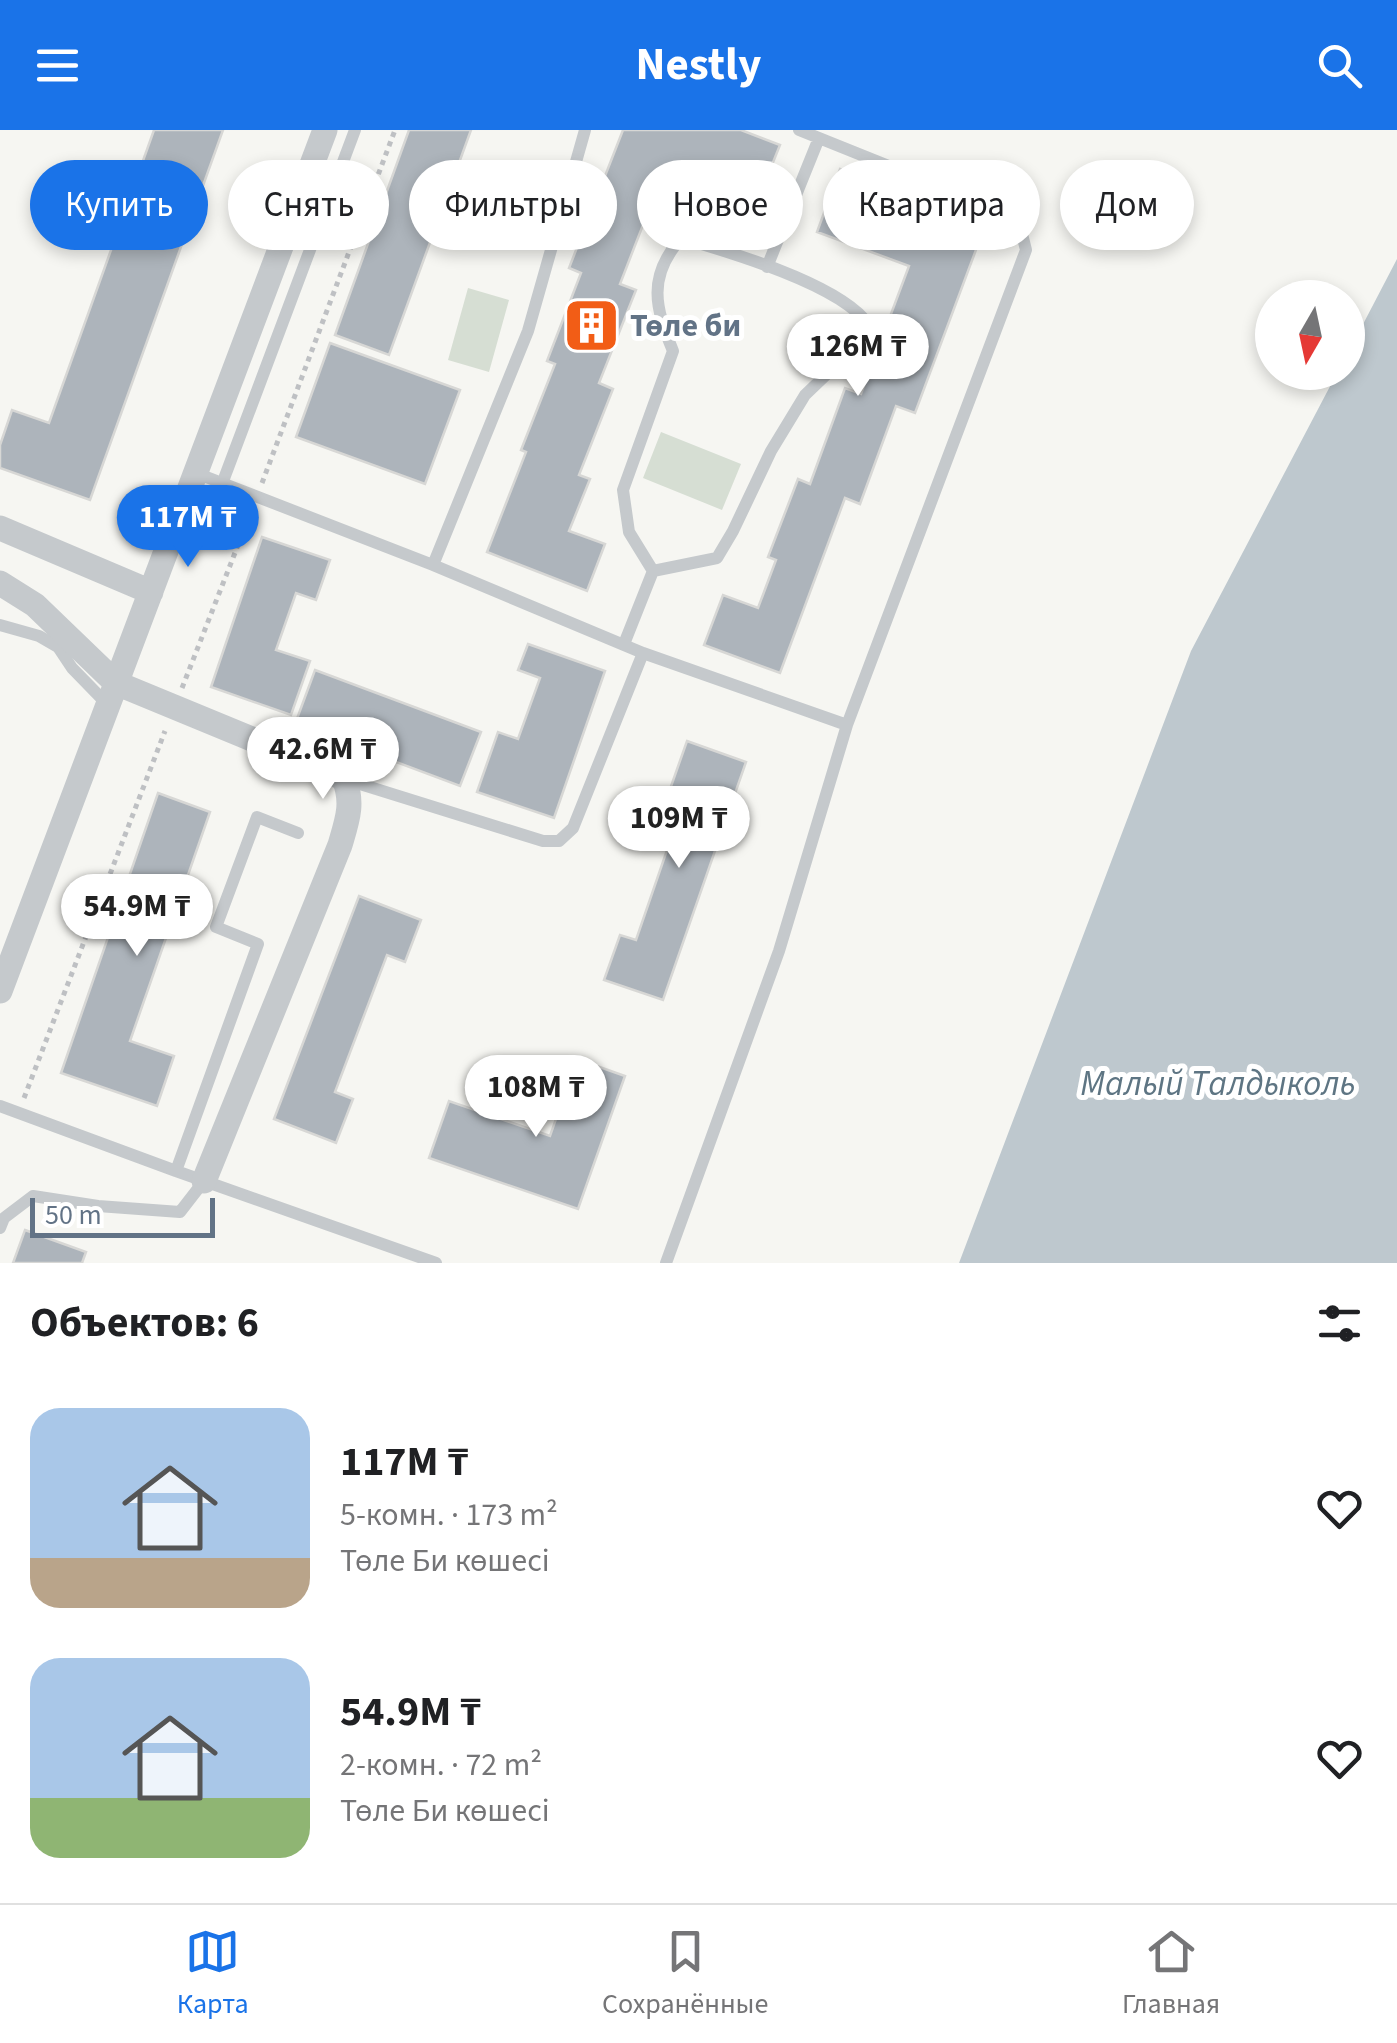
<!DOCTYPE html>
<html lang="ru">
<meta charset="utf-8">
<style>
body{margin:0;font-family:"Source Sans 3",sans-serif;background:#f6f6f6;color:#202124;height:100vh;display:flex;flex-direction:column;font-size:38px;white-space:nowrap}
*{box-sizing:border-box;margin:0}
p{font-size:32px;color:#757577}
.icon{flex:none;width:55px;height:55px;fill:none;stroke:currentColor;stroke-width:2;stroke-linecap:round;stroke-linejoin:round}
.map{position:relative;height:1133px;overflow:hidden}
.side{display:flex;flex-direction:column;background:#fff;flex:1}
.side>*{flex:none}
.top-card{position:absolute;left:30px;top:30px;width:1338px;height:90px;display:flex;gap:20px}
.needle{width:65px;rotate:189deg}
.fabs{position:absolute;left:1255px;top:150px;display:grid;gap:20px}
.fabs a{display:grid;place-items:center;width:110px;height:110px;border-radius:50%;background:#fff;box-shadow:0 5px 15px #0003;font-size:50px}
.scale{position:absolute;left:30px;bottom:25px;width:185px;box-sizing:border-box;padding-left:10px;border:5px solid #627386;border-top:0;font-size:28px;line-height:35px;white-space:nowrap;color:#627386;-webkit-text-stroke:8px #fff;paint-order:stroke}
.price{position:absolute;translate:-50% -85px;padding:0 22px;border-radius:35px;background:#fff;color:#222;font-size:32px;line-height:65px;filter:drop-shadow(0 2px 5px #0008)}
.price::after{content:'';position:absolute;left:50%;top:60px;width:30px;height:22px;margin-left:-15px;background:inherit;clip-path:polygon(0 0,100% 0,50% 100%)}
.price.on{background:#1a73e8;color:#fff}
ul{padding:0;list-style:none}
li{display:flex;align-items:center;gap:30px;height:250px;padding:0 30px}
li span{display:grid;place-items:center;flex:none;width:280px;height:200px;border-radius:30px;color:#555}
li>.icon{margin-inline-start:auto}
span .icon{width:120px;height:120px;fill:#fffc;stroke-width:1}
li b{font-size:42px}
h2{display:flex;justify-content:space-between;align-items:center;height:120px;padding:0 30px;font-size:42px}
.tag{padding:0 35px;border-radius:45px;background:#fff;box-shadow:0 5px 15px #0003;font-size:35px;line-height:90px}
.tag.on{background:#1a73e8;color:#fff}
header{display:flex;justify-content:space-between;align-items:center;height:130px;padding:0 30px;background:#1a73e8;color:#fff;font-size:45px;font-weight:700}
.tab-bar{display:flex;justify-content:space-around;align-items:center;height:140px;border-top:2px solid #e0e0e0;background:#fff;font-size:28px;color:#757577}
.tab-bar a{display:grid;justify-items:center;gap:5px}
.tab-bar .on{color:#1a73e8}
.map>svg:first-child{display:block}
.green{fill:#d6ded3}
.water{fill:#bec8ce}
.building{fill:#adb4bb;stroke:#d7d7d5;stroke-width:2.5}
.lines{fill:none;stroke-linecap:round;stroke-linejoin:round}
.path{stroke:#bec0c3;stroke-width:5;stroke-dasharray:5 5;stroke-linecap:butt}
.service{stroke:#c5c9cc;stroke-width:12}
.minor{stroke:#c5c9cc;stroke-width:25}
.labels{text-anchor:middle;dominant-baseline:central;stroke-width:10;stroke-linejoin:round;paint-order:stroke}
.poi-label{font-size:32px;font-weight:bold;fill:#627386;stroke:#fff;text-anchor:start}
.water-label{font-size:35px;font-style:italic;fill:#5e7583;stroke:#fff}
</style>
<header><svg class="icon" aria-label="menu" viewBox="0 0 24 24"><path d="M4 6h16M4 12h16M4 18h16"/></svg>Nestly<svg class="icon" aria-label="search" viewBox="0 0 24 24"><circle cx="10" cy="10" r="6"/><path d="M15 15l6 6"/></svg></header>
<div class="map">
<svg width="1397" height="1133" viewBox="0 0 1397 1133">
<rect width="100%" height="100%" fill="#f6f6f2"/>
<!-- green -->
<path class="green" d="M 468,158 L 509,170 L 489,242 L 448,230 Z
M 661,302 L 741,334 L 722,380 L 643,348 Z"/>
<!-- water -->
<path class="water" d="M 1397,129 L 1397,1133 L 959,1133 L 1191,521 L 1337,243 L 1348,242 L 1348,223 Z"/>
<!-- building -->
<path class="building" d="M 154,0 L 223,0 L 90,370 L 0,338 L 0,315 L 12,280 L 49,293 Z
M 409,0 L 471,0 L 389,225 L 335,205 Z
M 623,0 L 741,0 L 780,15 L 755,77 L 664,41 L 620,154 L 636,160 L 599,253 L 613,259 L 579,345 L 590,349 L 569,401 L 605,414 L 587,461 L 487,422 L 526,322 L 521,320 L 555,234 L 547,231 L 581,143 L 569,138 Z
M 840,39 L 986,93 L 915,283 L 896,276 L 860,374 L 845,368 L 780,543 L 704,515 L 723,465 L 758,478 L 776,430 L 768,427 L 798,349 L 810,354 L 845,258 L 861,264 L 909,136 L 817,102 Z
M 330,213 L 460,260 L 425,354 L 296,307 Z
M 262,407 L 330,430 L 316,470 L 296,463 L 276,520 L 310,531 L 291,585 L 211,557 Z
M 528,514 L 605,541 L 554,688 L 477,662 L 498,602 L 518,609 L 540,548 L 518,540 Z
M 315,540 L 481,602 L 460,656 L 295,594 Z
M 687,611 L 746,632 L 663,870 L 604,850 L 620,805 L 636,810 L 685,668 L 669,662 Z
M 158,663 L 210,682 L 130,911 L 174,926 L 157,976 L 61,943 Z
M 359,766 L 421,790 L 405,832 L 387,825 L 335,962 L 353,969 L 336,1013 L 274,989 Z
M 577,929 L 625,946 L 578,1079 L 429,1028 L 449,971 L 550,1006 Z
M 25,1100 L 86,1122 L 82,1133 L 13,1133 Z"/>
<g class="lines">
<!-- path -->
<path class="path" d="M 262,353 L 395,0
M 182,558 L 251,382
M 24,968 L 165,601"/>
<!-- service -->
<path class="service" d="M 767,137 L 819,8
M 196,343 L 433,435 L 643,523 L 847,595 L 1026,120 L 1018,88 L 799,0
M 222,354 L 355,0
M 433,435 L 528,201 L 585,0
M 0,495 L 39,506 L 58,517 L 72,538 L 108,575
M 624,514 L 653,441 L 717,428 L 733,401 L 771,321 L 805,265 L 854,218 L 864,189 C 831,152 730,122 681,108 C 647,147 655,177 673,221 L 623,360 L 629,402 L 653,441
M 344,649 L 543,711 L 559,711 L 573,698 L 643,523
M 0,976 L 176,1041 L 258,814 L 216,797 L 257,687 L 298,703
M 176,1041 L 436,1133
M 0,1098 L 4,1088 L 33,1066 L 98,1076 L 180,1082 L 204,1051
M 666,1133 L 779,821 L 847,595"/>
<!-- minor -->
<path class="minor" d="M 0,398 L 151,462
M 0,453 L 35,475 L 116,553 L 327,640 L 344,649 C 354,673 347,691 340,715 L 204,1051
M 0,861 L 325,0"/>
</g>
<!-- icons -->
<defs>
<symbol id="building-square" viewBox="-11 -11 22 22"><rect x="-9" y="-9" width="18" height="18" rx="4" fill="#f25d16" stroke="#fff"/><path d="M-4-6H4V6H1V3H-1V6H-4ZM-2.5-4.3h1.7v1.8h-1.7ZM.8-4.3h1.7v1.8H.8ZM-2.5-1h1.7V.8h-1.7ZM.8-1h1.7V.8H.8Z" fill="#fff"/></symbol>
</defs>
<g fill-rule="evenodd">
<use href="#building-square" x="560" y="164" width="63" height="63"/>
</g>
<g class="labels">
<!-- poi labels -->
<g class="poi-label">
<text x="630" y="196">Төле би</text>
</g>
<!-- water labels -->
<g class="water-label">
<text x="1218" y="954">Малый Талдыколь</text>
</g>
</g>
</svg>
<div class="fabs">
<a><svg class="needle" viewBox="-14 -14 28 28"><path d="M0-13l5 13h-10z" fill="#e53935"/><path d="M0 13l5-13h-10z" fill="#757577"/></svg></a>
</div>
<div class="scale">50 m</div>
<b class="price" style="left:858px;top:269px">126M ₸</b>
<b class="price on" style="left:188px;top:440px">117M ₸</b>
<b class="price" style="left:323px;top:672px">42.6M ₸</b>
<b class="price" style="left:679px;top:741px">109M ₸</b>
<b class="price" style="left:137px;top:829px">54.9M ₸</b>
<b class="price" style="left:536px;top:1010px">108M ₸</b>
<div class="top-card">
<a class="tag on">Купить</a>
<a class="tag">Снять</a>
<a class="tag">Фильтры</a>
<a class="tag">Новое</a>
<a class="tag">Квартира</a>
<a class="tag">Дом</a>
</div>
</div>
<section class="side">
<h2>Объектов: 6<svg class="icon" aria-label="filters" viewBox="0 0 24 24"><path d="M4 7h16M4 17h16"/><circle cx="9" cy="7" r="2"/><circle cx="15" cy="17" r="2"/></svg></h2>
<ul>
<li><span style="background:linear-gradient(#a9c7e8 75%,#b9a48a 0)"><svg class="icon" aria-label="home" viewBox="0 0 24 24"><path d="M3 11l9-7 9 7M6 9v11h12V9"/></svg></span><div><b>117M ₸</b><p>5-комн. · 173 m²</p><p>Төле Би көшесі</p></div><svg class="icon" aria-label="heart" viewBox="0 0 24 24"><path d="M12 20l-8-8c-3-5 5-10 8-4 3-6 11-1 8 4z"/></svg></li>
<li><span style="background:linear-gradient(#a9c7e8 70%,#8fb573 0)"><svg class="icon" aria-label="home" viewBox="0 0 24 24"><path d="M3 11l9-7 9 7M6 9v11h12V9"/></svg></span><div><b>54.9M ₸</b><p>2-комн. · 72 m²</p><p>Төле Би көшесі</p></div><svg class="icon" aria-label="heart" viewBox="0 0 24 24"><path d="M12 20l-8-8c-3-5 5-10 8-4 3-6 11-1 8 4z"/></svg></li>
</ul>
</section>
<nav class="tab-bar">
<a class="on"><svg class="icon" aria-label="map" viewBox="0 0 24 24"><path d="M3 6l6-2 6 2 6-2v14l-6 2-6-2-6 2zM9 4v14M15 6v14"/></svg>Карта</a>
<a><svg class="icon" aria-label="saved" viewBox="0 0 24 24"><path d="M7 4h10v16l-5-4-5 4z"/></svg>Сохранённые</a>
<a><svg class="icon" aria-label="home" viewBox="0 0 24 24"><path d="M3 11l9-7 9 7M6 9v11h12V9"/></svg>Главная</a>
</nav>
